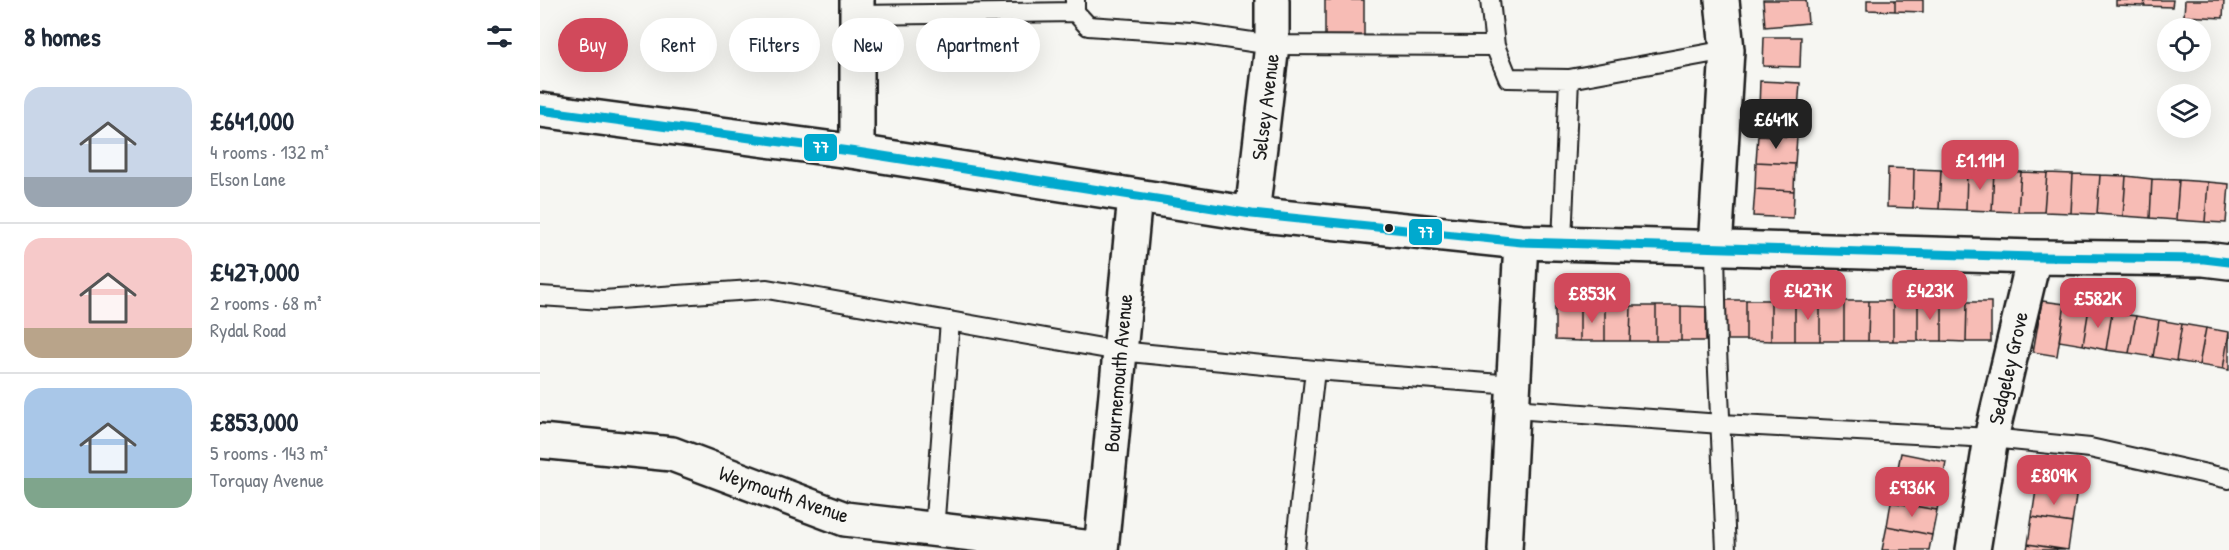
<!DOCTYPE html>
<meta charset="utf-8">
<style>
body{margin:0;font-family:"Patrick Hand",sans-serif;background:#f2f2f3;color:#1f2937;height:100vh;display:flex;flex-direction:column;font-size:22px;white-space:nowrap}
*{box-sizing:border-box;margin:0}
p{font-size:20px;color:#747a83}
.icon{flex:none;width:33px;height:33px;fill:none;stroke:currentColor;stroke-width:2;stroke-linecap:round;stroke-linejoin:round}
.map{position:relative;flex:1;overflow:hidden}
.drawer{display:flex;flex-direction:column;background:#fff;width:540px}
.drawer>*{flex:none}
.banner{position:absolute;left:18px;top:18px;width:570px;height:54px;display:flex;gap:12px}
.buttons{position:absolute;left:1617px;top:18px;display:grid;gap:12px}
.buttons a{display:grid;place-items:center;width:54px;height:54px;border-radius:50%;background:#fff;box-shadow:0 6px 24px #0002;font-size:30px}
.price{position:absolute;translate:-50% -51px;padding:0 14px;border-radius:12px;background:#d1495b;color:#fff;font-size:20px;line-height:39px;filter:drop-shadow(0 2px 3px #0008)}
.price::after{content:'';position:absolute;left:50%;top:36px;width:18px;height:14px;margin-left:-9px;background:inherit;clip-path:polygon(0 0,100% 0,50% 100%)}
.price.active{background:#222;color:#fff}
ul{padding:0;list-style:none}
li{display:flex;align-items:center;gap:18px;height:150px;padding:0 24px}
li+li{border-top:2px solid #e0e1e3}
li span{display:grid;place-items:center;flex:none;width:168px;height:120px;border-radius:18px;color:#555}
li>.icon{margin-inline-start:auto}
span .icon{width:72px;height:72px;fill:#fffc;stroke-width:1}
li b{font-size:26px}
h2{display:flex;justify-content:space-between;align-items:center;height:72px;padding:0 24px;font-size:26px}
.pill{padding:0 21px;border-radius:27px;background:#fff;box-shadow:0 6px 24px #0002;font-size:21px;line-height:54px}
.pill.active{background:#d1495b;color:#fff}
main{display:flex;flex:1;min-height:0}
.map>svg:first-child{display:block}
.building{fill:#f7bcb5;stroke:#1c1c1c;stroke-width:1.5}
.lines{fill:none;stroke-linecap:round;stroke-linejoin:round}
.lane-casing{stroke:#1c1c1c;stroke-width:22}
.street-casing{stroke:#1c1c1c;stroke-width:38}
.lane{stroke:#f6f6f2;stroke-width:18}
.street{stroke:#f6f6f2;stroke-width:33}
.bus-1-casing{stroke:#f6f6f2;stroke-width:14}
.bus-1{stroke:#00a9ce;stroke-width:9}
.bus-dot{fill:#1c1c1c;stroke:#f6f6f2;stroke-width:2}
.labels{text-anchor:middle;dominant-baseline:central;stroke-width:4.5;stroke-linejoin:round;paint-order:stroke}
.street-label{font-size:21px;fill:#1c1c1c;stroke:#f6f6f2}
.line-badge{stroke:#f6f6f2;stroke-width:2}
.badge-label{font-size:16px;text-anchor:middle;font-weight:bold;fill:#fff}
</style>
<main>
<section class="drawer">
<h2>8 homes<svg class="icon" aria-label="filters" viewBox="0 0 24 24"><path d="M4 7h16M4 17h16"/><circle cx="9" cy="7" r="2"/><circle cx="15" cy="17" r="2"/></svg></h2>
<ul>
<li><span style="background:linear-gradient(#c9d6e8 75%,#9aa5b1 0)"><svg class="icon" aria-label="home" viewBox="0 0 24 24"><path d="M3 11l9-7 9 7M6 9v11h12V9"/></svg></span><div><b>£641,000</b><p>4 rooms · 132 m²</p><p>Elson Lane</p></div></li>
<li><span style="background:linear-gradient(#f6c9c9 75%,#b9a48a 0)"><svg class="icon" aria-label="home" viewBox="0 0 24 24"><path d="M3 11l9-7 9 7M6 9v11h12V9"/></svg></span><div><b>£427,000</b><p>2 rooms · 68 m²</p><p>Rydal Road</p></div></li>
<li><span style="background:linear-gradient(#a9c7e8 75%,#7fa58c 0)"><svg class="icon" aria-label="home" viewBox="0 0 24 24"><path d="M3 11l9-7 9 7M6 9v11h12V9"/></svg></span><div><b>£853,000</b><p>5 rooms · 143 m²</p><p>Torquay Avenue</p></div></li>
</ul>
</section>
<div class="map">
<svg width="1689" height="550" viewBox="0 0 1689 550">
<rect width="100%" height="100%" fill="#f6f6f2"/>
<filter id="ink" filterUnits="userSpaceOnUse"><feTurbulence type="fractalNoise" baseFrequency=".0167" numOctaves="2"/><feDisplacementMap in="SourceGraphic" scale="12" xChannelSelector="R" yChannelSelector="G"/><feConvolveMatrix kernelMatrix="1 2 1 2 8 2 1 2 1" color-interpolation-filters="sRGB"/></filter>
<g filter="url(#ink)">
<!-- building -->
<path class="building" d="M 785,0 L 824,0 L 824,41 L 785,41 Z
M 1223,0 L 1266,0 L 1268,23 L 1225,27 Z
M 1327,0 L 1355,0 L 1355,11 L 1327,10 Z
M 1355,0 L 1383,0 L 1383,12 L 1355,11 Z
M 1576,0 L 1605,0 L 1604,6 L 1576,5 Z
M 1605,0 L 1633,0 L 1632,7 L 1604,6 Z
M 1645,0 L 1684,0 L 1683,18 L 1644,16 Z
M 1224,37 L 1261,37 L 1260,67 L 1223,66 Z
M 1220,81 L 1260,83 L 1258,110 L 1219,108 Z
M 1219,108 L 1258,110 L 1257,137 L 1218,135 Z
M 1218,135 L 1257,137 L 1255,164 L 1216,162 Z
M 1216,162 L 1255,164 L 1254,191 L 1215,189 Z
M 1348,168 L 1374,169 L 1373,208 L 1347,207 Z
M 1374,169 L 1401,170 L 1399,209 L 1373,208 Z
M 1401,170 L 1427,171 L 1426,210 L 1399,209 Z
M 1427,171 L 1454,171 L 1452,211 L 1426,210 Z
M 1454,171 L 1481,172 L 1478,212 L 1452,211 Z
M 1481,172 L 1507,173 L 1504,212 L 1478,212 Z
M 1507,173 L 1533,174 L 1531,213 L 1504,212 Z
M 1533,174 L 1560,175 L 1557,214 L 1531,213 Z
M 1560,175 L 1586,176 L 1583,216 L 1557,214 Z
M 1586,176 L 1612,179 L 1610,218 L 1583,216 Z
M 1612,179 L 1639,180 L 1636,220 L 1610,218 Z
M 1639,180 L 1668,182 L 1665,222 L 1636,220 Z
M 1668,182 L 1689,184 L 1686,223 L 1665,222 Z
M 1215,189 L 1254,191 L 1253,218 L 1213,216 Z
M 1182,300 L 1206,300 L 1206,340 L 1182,340 Z
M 1206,300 L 1231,300 L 1231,341 L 1206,340 Z
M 1231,300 L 1255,301 L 1255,341 L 1231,341 Z
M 1255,301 L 1280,301 L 1280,341 L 1255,341 Z
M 1280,301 L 1304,301 L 1304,341 L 1280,341 Z
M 1304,301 L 1329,301 L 1328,341 L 1304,341 Z
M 1329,301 L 1353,301 L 1353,341 L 1328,341 Z
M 1353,301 L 1378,301 L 1378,341 L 1353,341 Z
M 1378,301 L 1402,302 L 1402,341 L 1378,341 Z
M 1502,301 L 1525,304 L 1517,356 L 1493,352 Z
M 1402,302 L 1427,302 L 1426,342 L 1402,341 Z
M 1427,302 L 1451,302 L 1451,342 L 1426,342 Z
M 1525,304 L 1549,308 L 1543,345 L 1519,341 Z
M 1015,306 L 1040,306 L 1040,341 L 1015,340 Z
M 1040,306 L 1065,306 L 1065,341 L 1040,341 Z
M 1065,306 L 1091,306 L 1090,341 L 1065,341 Z
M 1091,306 L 1116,306 L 1116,341 L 1090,341 Z
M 1116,306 L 1141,306 L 1141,341 L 1116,341 Z
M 1141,306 L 1166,307 L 1166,341 L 1141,341 Z
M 1549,308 L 1572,313 L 1566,350 L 1543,345 Z
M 1572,313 L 1596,316 L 1589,353 L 1566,350 Z
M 1596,316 L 1619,320 L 1613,357 L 1589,353 Z
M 1619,320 L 1642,324 L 1636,361 L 1613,357 Z
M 1642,324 L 1666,328 L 1659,365 L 1636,361 Z
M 1666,328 L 1689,332 L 1683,369 L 1659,365 Z
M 1689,332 L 1689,370 L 1683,369 Z
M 1361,453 L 1406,462 L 1402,486 L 1356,477 Z
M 1500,463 L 1540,469 L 1536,496 L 1496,490 Z
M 1356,477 L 1402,486 L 1397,510 L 1351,502 Z
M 1496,490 L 1536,496 L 1532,523 L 1492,517 Z
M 1351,502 L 1397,510 L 1392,535 L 1347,526 Z
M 1492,517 L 1532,523 L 1528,550 L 1488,544 Z
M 1347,526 L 1392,535 L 1389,550 L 1342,550 Z
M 1488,544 L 1525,550 L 1487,550 Z"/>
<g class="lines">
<defs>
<path id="lane" d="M 535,0 L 535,12 L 548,26 L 651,33 L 732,45 L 955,46
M 950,0 L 955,46 L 968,78 L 1029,79 L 1187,50
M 317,15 L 535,12
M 1022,242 L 1029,79
M 1175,249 L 1177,349 L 1186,550
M 0,296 L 63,300 L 227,289 L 579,351 L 775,370 L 974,385
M 973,409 L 1181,424 L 1451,438 L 1550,448 L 1689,479
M 394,531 L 410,321
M 755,550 L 775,370"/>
<path id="street" d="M 317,0 L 317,152
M 0,110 L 317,152 L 712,214 L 981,242 L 1494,257 L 1664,259 L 1689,262
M 712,214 L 732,45 L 732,0
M 1175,249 L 1187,50 L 1182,0
M 0,441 L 132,454 L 305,519 L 561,549
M 561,550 L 595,196
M 965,550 L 981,242
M 1433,550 L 1451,438 L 1494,257"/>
</defs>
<!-- lane casing -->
<use href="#lane" class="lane-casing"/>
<!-- street casing -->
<use href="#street" class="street-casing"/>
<!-- lane -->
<use href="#lane" class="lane"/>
<!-- street -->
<use href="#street" class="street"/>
<defs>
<path id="bus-1" d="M 0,110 L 317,152 L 712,214 L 981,242 L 1494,257 L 1664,259 L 1689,262"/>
</defs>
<!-- bus-1 casing -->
<use href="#bus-1" class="bus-1-casing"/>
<!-- bus-1 -->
<use href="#bus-1" class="bus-1"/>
</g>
</g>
<!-- markers -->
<circle class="bus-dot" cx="849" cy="228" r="5"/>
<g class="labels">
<!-- street labels -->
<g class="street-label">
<text transform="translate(725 107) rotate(-83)">Selsey Avenue</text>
<text transform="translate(1468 368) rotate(-77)">Sedgeley Grove</text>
<text transform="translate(578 373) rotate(-85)">Bournemouth Avenue</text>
<text transform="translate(244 494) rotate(19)">Weymouth Avenue</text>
</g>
</g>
<g class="line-badge">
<rect x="263" y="133" width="35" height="29" rx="6" fill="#00a9ce"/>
<rect x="868" y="218" width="35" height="28" rx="6" fill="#00a9ce"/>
</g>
<g class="badge-label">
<text x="281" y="153">77</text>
<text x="886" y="238">77</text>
</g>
</svg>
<div class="buttons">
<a><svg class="icon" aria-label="locate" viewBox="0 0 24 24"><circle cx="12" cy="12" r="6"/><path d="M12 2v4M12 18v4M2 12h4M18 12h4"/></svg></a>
<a><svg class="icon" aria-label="layers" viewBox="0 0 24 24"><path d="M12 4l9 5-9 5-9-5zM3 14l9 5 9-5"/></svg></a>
</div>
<b class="price active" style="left:1236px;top:150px">£641K</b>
<b class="price" style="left:1440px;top:191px">£1.11M</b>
<b class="price" style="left:1268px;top:321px">£427K</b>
<b class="price" style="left:1390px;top:321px">£423K</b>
<b class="price" style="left:1052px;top:324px">£853K</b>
<b class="price" style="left:1558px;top:329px">£582K</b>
<b class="price" style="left:1514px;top:506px">£809K</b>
<b class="price" style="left:1372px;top:518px">£936K</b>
<div class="banner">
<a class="pill active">Buy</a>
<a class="pill">Rent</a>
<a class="pill">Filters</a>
<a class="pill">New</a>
<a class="pill">Apartment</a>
</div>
</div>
</main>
